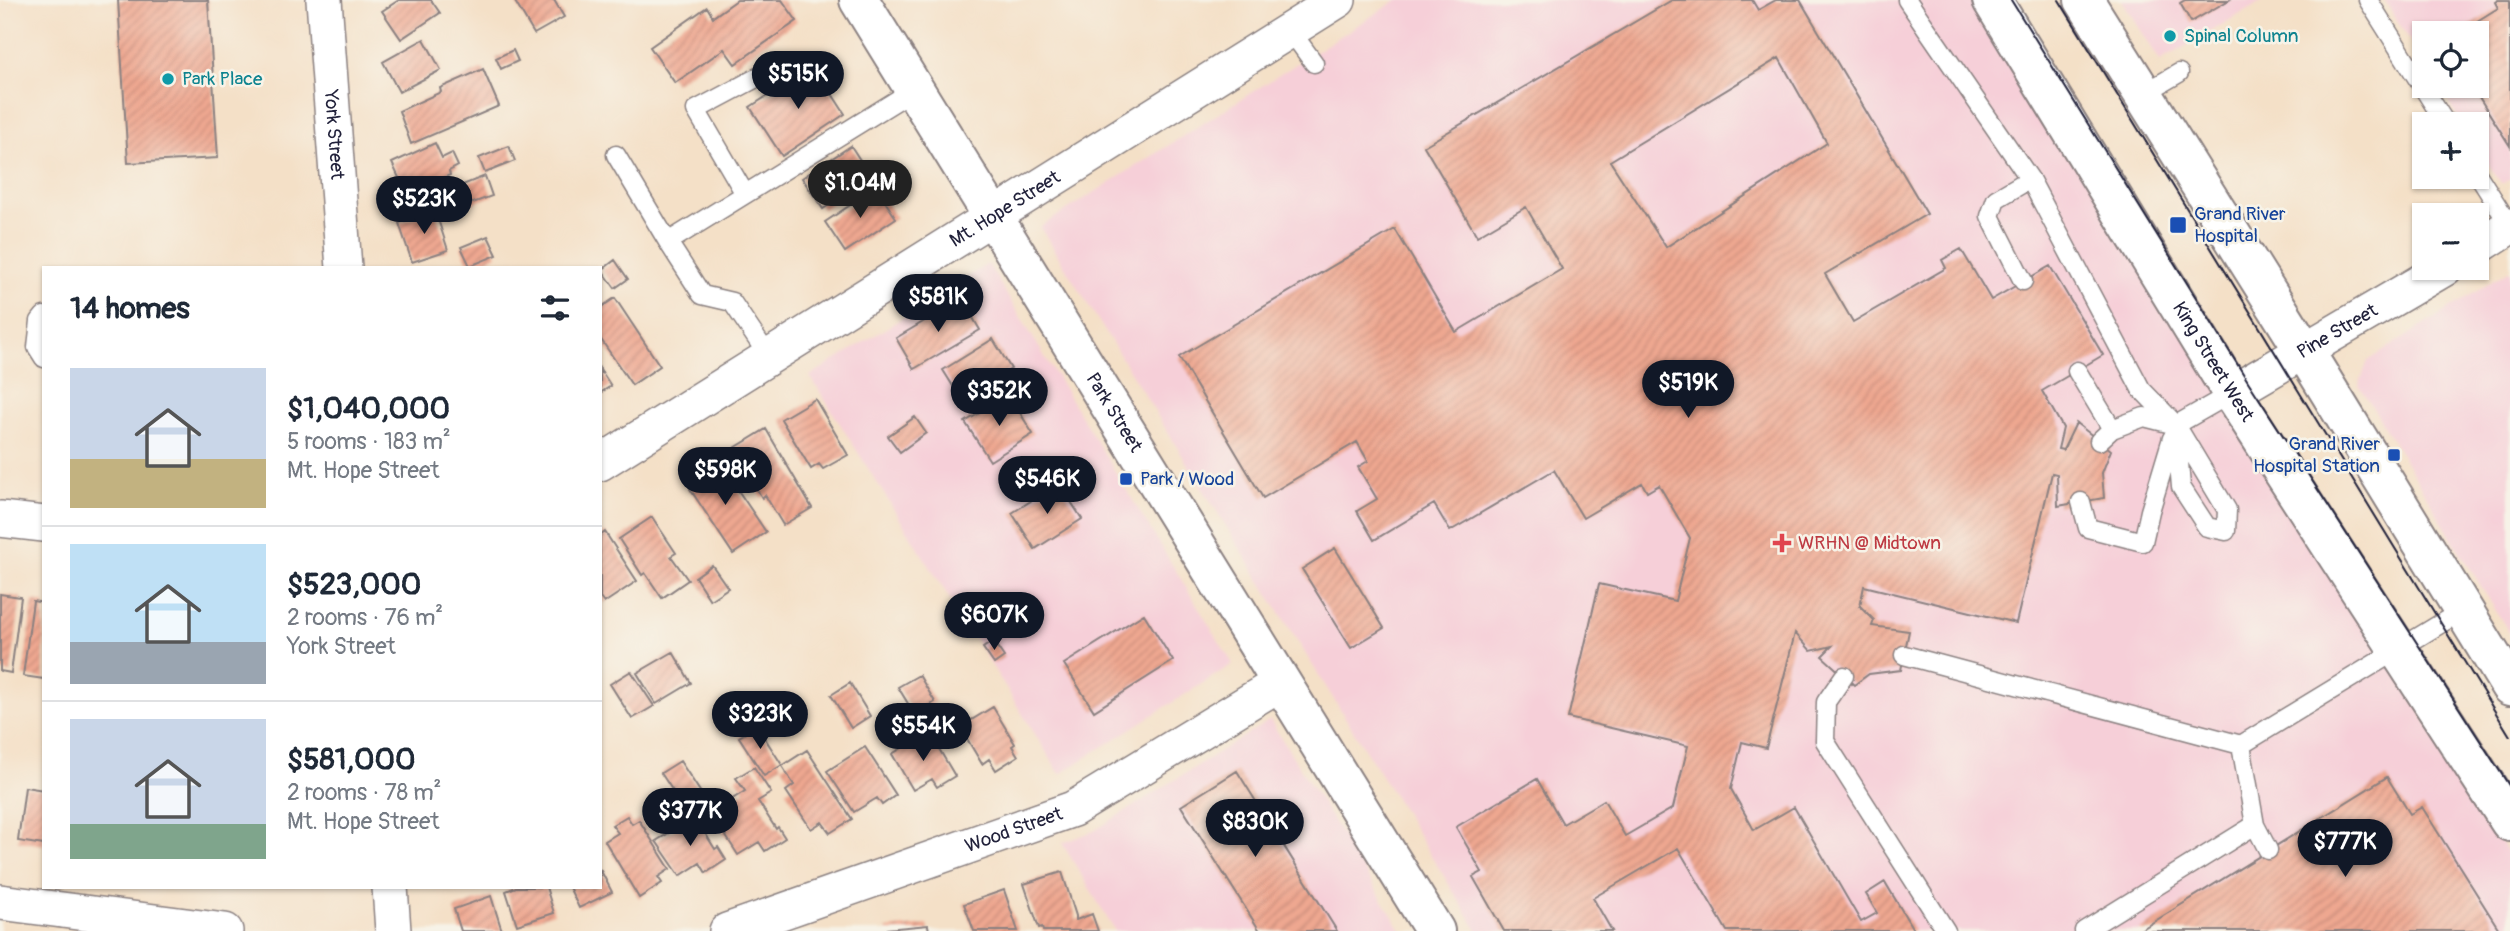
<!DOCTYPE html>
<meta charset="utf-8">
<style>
body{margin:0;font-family:Pangolin,sans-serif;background:#f6f6f7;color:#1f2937;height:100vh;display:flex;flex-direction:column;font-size:26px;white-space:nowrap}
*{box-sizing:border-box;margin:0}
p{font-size:23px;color:#747a83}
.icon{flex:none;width:38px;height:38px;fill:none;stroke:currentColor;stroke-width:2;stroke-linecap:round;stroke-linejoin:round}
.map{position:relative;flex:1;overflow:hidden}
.sheet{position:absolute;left:42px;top:266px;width:560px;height:623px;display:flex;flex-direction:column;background:#fff;border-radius:0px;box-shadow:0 2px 5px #0004}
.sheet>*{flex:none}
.buttons{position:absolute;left:2412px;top:21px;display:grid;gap:14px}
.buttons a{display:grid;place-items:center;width:77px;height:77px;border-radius:0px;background:#fff;box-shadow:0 2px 5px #0004;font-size:35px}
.price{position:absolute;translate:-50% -60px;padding:0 16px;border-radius:24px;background:#111827;color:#fff;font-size:23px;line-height:46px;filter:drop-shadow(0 2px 4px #0008)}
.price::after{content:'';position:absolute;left:50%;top:42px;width:21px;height:16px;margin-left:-10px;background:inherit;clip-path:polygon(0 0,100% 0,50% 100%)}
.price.active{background:#222;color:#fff}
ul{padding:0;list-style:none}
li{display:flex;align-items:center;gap:21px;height:175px;padding:0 28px}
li+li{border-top:2px solid #e0e1e3}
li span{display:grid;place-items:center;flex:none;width:196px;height:140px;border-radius:0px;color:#555}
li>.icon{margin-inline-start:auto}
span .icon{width:84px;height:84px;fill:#fffc;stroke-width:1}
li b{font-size:30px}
h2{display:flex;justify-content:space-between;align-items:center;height:84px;padding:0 28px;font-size:30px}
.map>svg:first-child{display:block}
.built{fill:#f6cfd8}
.building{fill:url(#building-hatch);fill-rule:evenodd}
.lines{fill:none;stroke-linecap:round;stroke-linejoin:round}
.lane-casing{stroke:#8b8181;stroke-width:21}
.street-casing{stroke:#8b8181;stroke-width:38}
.secondary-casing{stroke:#8b8181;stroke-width:42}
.lane{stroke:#fff;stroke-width:18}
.street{stroke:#fff;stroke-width:35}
.secondary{stroke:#fff;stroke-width:38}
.tram{stroke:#22223b;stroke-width:2}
.culture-dot{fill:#0f9aa8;stroke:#f7f3e8;stroke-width:2.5}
.transit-dot{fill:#1a4fb4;stroke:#f7f3e8;stroke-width:2.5}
.health-dot{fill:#e0444e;stroke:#f7f3e8;stroke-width:2.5}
.labels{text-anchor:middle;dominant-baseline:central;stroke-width:5;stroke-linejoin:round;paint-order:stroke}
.culture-label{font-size:19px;fill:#0d838f;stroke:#f7f3e8;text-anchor:start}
.street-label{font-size:19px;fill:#22223b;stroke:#f7f3e8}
.transit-label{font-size:19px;fill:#164399;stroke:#f7f3e8;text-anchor:start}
.health-label{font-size:19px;fill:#be3a42;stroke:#f7f3e8;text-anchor:start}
</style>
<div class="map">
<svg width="2510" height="931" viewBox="0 0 2510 931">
<defs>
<pattern id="building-hatch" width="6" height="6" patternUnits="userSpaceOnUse" patternTransform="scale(1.75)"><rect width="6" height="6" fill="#eea790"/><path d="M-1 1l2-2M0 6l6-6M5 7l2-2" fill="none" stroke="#cc8f7d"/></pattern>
</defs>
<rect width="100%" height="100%" fill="#f7f3e8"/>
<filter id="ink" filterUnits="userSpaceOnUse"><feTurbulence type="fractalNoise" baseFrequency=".0143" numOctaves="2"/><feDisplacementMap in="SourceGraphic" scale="14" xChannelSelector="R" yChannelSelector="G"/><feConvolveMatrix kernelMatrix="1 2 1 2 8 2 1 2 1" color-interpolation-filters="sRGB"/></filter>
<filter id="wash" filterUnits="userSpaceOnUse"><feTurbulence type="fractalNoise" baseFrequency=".00686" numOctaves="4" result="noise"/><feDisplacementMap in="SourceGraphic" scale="28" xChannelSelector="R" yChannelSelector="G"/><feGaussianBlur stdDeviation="1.57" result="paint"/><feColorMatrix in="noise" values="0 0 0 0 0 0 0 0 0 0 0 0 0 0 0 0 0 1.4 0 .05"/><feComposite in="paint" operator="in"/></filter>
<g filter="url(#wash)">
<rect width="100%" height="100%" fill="#f4e0c7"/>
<!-- built -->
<path class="built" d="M 1397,0 L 1997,0 L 2402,682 L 2510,857 L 2510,931 L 1478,931 L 1040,227 Z
M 2122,0 L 2264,0 L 2160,61 Z
M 2384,0 L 2510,0 L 2510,179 L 2501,184 L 2476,145 L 2476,124 L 2463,124 L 2438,86 L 2476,86 L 2476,33 L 2424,33 L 2424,63 Z
M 988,264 L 1233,664 L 1060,774 L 810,376 Z
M 2510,270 L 2510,634 L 2359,385 L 2368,361 Z
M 1270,720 L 1402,931 L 1115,931 L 1062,843 L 1094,831 Z"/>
<g id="blocks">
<!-- building -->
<path class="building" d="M 118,0 L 208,0 L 218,158 L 128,163 Z
M 399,0 L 431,0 L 440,13 L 401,39 L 382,11 Z
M 514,0 L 554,0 L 564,17 L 534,34 Z
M 737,0 L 782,0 L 797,21 L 735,64 L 724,49 L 675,83 L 650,47 L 707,7 L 713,17 Z
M 1672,0 L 1752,0 L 1758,10 L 1776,0 L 1800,0 L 1927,214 L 1825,274 L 1853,322 L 1946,268 L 1942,260 L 1961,249 L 1991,300 L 2050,266 L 2103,355 L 2042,391 L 2063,428 L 2058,449 L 2063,450 L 2076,423 L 2111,450 L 2102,473 L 2104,498 L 2058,506 L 2057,474 L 2052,473 L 2016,623 L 1864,586 L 1860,606 L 1874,620 L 1872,626 L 1909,631 L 1901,670 L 1869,674 L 1854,685 L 1822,656 L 1832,646 L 1811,651 L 1795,633 L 1766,748 L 1742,742 L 1731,789 L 1754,830 L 1794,807 L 1861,922 L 1877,913 L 1866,894 L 1885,882 L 1914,931 L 1727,931 L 1678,848 L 1593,898 L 1612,931 L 1504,931 L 1473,877 L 1482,872 L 1456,827 L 1537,779 L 1563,824 L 1604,800 L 1625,836 L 1673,808 L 1688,746 L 1568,718 L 1599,584 L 1675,601 L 1690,538 L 1659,485 L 1647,492 L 1642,483 L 1583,518 L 1554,470 L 1450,531 L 1434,504 L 1374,540 L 1357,511 L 1377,499 L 1358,467 L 1368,461 L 1357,442 L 1263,498 L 1179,357 L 1395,229 L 1456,332 L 1562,269 L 1526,207 L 1477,236 L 1424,146 ZM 1779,58 L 1827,143 L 1666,247 L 1610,161 Z
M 2185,0 L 2229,0 L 2191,22 L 2180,3 Z
M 2498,0 L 2510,0 L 2510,146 L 2472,86 L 2476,86 L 2476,33 L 2458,33 L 2498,8 L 2495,2 Z
M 424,39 L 441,70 L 399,92 L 383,62 Z
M 513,50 L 518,61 L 501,69 L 496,58 Z
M 814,66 L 845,114 L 782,156 L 750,107 Z
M 483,69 L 499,106 L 411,144 L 399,111 L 441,92 L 440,88 Z
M 435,143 L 442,158 L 452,153 L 458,166 L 449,171 L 450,175 L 407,195 L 392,163 Z
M 509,146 L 515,161 L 485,173 L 479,158 Z
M 851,146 L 869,174 L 861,179 L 863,182 L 823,209 L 802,178 Z
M 485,176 L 492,196 L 462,207 L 455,188 Z
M 876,188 L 896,218 L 845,252 L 825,222 Z
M 435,210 L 448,250 L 412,262 L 399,223 Z
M 488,236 L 497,255 L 470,266 L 461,247 Z
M 615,260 L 628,279 L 615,288 L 602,270 Z
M 615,298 L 660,366 L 632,385 L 600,338 L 600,308 Z
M 962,299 L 980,330 L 914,369 L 896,338 Z
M 993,339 L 1011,369 L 961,399 L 943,370 Z
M 600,369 L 611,386 L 600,393 Z
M 1009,395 L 1033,434 L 990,461 L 965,422 Z
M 815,399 L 848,455 L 823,469 L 819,464 L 811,469 L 781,419 Z
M 915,417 L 926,433 L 900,452 L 888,436 Z
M 766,429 L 812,508 L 783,525 L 765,495 L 762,498 L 733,449 Z
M 717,459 L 766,532 L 733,554 L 690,489 L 692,487 L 687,479 Z
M 1059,483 L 1082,519 L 1035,549 L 1012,513 Z
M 652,517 L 676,553 L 671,556 L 688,580 L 662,598 L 645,573 L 642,575 L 619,539 Z
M 605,532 L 637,581 L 604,603 L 600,598 L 600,536 Z
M 1335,548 L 1384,628 L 1351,648 L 1302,569 Z
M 712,565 L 728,588 L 710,600 L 695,577 Z
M 0,594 L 21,597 L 11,673 L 0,671 Z
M 33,601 L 44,603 L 44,679 L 23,676 Z
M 1144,614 L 1173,661 L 1094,711 L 1064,664 Z
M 993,641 L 1004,657 L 994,664 L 983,648 Z
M 673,652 L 691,683 L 656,704 L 637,673 Z
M 631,671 L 654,706 L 632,719 L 610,684 Z
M 919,675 L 935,702 L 915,715 L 898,687 Z
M 850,683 L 870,716 L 851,728 L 831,695 Z
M 993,707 L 1015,744 L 1012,746 L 1018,756 L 996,770 L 989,759 L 982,764 L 960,727 Z
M 757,726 L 782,765 L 764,776 L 739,737 Z
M 929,732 L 955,776 L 937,787 L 932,779 L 913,790 L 892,754 Z
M 865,747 L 896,795 L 882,805 L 877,798 L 854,812 L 827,771 Z
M 807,750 L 852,819 L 830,833 L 822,822 L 811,829 L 786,791 L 794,785 L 782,766 Z
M 680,761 L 701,793 L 682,805 L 661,773 Z
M 754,767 L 771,793 L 758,801 L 776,829 L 778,827 L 785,838 L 765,851 L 759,842 L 738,855 L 715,819 L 720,817 L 715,810 L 745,791 L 736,778 Z
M 1237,771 L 1337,931 L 1260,931 L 1181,806 Z
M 2387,777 L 2410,814 L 2422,807 L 2500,931 L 2139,931 Z
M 25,787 L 44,790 L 44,845 L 18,841 Z
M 627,816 L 632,824 L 639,820 L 670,869 L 658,877 L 662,883 L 639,898 L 605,841 L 618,833 L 612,825 Z
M 695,817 L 715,849 L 718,847 L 726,860 L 706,873 L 700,863 L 680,876 L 656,841 Z
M 600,869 L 612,892 L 579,908 L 569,887 L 600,887 Z
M 1062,872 L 1076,916 L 1076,920 L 1092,914 L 1098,931 L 1043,931 L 1042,927 L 1039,928 L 1024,884 Z
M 516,887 L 546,887 L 554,913 L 517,925 L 506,891 Z
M 1004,890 L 1018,931 L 974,931 L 964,904 Z
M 491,896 L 502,931 L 461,931 L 454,909 Z
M 928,925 L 929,931 L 887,931 L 887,929 Z"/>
</g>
</g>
<g filter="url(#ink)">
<use href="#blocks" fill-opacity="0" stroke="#8b8181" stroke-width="2"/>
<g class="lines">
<defs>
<path id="lane" d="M 1907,0 L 2030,179 L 2141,389 L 2176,425 L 2227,510 L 2226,531 L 2207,527 L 2181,487 L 2176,425
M 2368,0 L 2446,124
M 1290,30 L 1314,63
M 2143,94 L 2179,73
M 616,155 L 668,242 L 915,89
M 2476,172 L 2510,226
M 745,194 L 696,110 L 760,76
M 668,242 L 702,295 L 732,302 L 769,357
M 2023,281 L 1990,216 L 1996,199 L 2030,179
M 44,316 L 40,321 L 37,347 L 44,358
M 2077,371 L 2112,429
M 2099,441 L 2112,429 L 2144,417 L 2176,425 L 2232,393
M 2081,502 L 2088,528 L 2143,542 L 2150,511 L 2172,438
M 1904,655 L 2241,745 L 2463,610
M 1844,676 L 1826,702 L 1825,741 L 1946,931
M 2255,825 L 2268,850
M 2084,931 L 2255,825 L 2241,745"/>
<g id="street">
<path id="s1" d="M 324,0 L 344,268"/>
<path d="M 2476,248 L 2510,226"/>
<path id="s2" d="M 2232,393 L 2445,268"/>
<path id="s3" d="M 600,463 L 1338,0"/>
<path d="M 0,519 L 44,524"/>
<path d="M 390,887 L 393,931"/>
<path d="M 0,902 L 225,931"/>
<path id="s4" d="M 727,931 L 1073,809 L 1280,683"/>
</g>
<g id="secondary">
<path id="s5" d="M 859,0 L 1435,931"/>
<path id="s6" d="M 1992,0 L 2232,393 L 2510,822"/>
<path d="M 2084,0 L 2305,352 L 2510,686"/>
</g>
</defs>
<!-- lane casing -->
<use href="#lane" class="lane-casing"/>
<!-- street casing -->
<use href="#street" class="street-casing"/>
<!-- secondary casing -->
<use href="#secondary" class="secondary-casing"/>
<!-- lane -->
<use href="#lane" class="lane"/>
<!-- street -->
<use href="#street" class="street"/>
<!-- secondary -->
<use href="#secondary" class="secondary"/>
<!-- tram -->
<path class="tram" d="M 2011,0 L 2249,383 L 2510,787
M 2059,0 L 2510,736"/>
</g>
</g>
<!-- markers -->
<g class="culture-dot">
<circle cx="2170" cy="36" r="7"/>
<circle cx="168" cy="79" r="7"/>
</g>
<g class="transit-dot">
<rect x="2169" y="216" width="18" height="18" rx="3.5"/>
<rect x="2387" y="448" width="14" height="14" rx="3.5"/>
<rect x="1119" y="472" width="14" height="14" rx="3.5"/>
</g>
<path class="health-dot" d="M1778.5 532.5h7v7h7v7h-7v7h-7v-7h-7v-7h7z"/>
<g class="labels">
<!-- culture labels -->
<g class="culture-label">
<text x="2184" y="36">Spinal Column</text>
<text x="182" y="79">Park Place</text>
</g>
<!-- street labels -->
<g class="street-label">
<text stroke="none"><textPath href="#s1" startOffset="135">York Street</textPath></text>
<text stroke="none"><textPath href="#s3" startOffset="478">Mt. Hope Street</textPath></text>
<text stroke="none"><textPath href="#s2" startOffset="122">Pine Street</textPath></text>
<text stroke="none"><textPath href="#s6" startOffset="424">King Street West</textPath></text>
<text stroke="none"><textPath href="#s5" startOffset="485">Park Street</textPath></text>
<text stroke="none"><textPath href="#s4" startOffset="304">Wood Street</textPath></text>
</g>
<!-- transit labels -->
<g class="transit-label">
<text x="2194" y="214">Grand River<tspan x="2194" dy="22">Hospital</tspan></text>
<text x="2380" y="444" text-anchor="end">Grand River<tspan x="2380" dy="22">Hospital Station</tspan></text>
<text x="1140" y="479">Park / Wood</text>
</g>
<!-- health labels -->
<g class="health-label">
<text x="1798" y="543">WRHN @ Midtown</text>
</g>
</g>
</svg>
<div class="buttons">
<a><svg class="icon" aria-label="locate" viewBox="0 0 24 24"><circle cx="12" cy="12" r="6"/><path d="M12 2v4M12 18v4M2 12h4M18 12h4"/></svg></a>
<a>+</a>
<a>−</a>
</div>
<b class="price" style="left:798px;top:111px">$515K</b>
<b class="price active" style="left:860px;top:220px">$1.04M</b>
<b class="price" style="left:424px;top:236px">$523K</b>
<b class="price" style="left:938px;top:334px">$581K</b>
<b class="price" style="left:1688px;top:420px">$519K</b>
<b class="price" style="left:999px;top:428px">$352K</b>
<b class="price" style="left:725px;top:507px">$598K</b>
<b class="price" style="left:1047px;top:516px">$546K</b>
<b class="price" style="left:994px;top:652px">$607K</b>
<b class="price" style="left:760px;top:751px">$323K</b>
<b class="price" style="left:923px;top:763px">$554K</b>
<b class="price" style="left:690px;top:848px">$377K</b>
<b class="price" style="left:1255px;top:859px">$830K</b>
<b class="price" style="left:2345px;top:879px">$777K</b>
<section class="sheet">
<h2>14 homes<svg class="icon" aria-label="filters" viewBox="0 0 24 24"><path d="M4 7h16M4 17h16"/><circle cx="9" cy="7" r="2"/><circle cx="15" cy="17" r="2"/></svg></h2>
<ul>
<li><span style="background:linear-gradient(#c9d6e8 65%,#c2b280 0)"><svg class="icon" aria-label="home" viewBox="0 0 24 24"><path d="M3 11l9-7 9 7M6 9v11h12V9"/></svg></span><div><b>$1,040,000</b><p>5 rooms · 183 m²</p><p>Mt. Hope Street</p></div></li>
<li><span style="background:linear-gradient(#bfe0f5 70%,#9aa5b1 0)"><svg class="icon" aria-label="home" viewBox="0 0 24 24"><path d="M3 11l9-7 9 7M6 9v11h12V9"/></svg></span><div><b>$523,000</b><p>2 rooms · 76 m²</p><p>York Street</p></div></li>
<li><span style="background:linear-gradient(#c9d6e8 75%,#7fa58c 0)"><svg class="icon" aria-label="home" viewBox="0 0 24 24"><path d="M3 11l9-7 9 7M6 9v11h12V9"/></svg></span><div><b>$581,000</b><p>2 rooms · 78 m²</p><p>Mt. Hope Street</p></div></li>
</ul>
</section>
</div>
